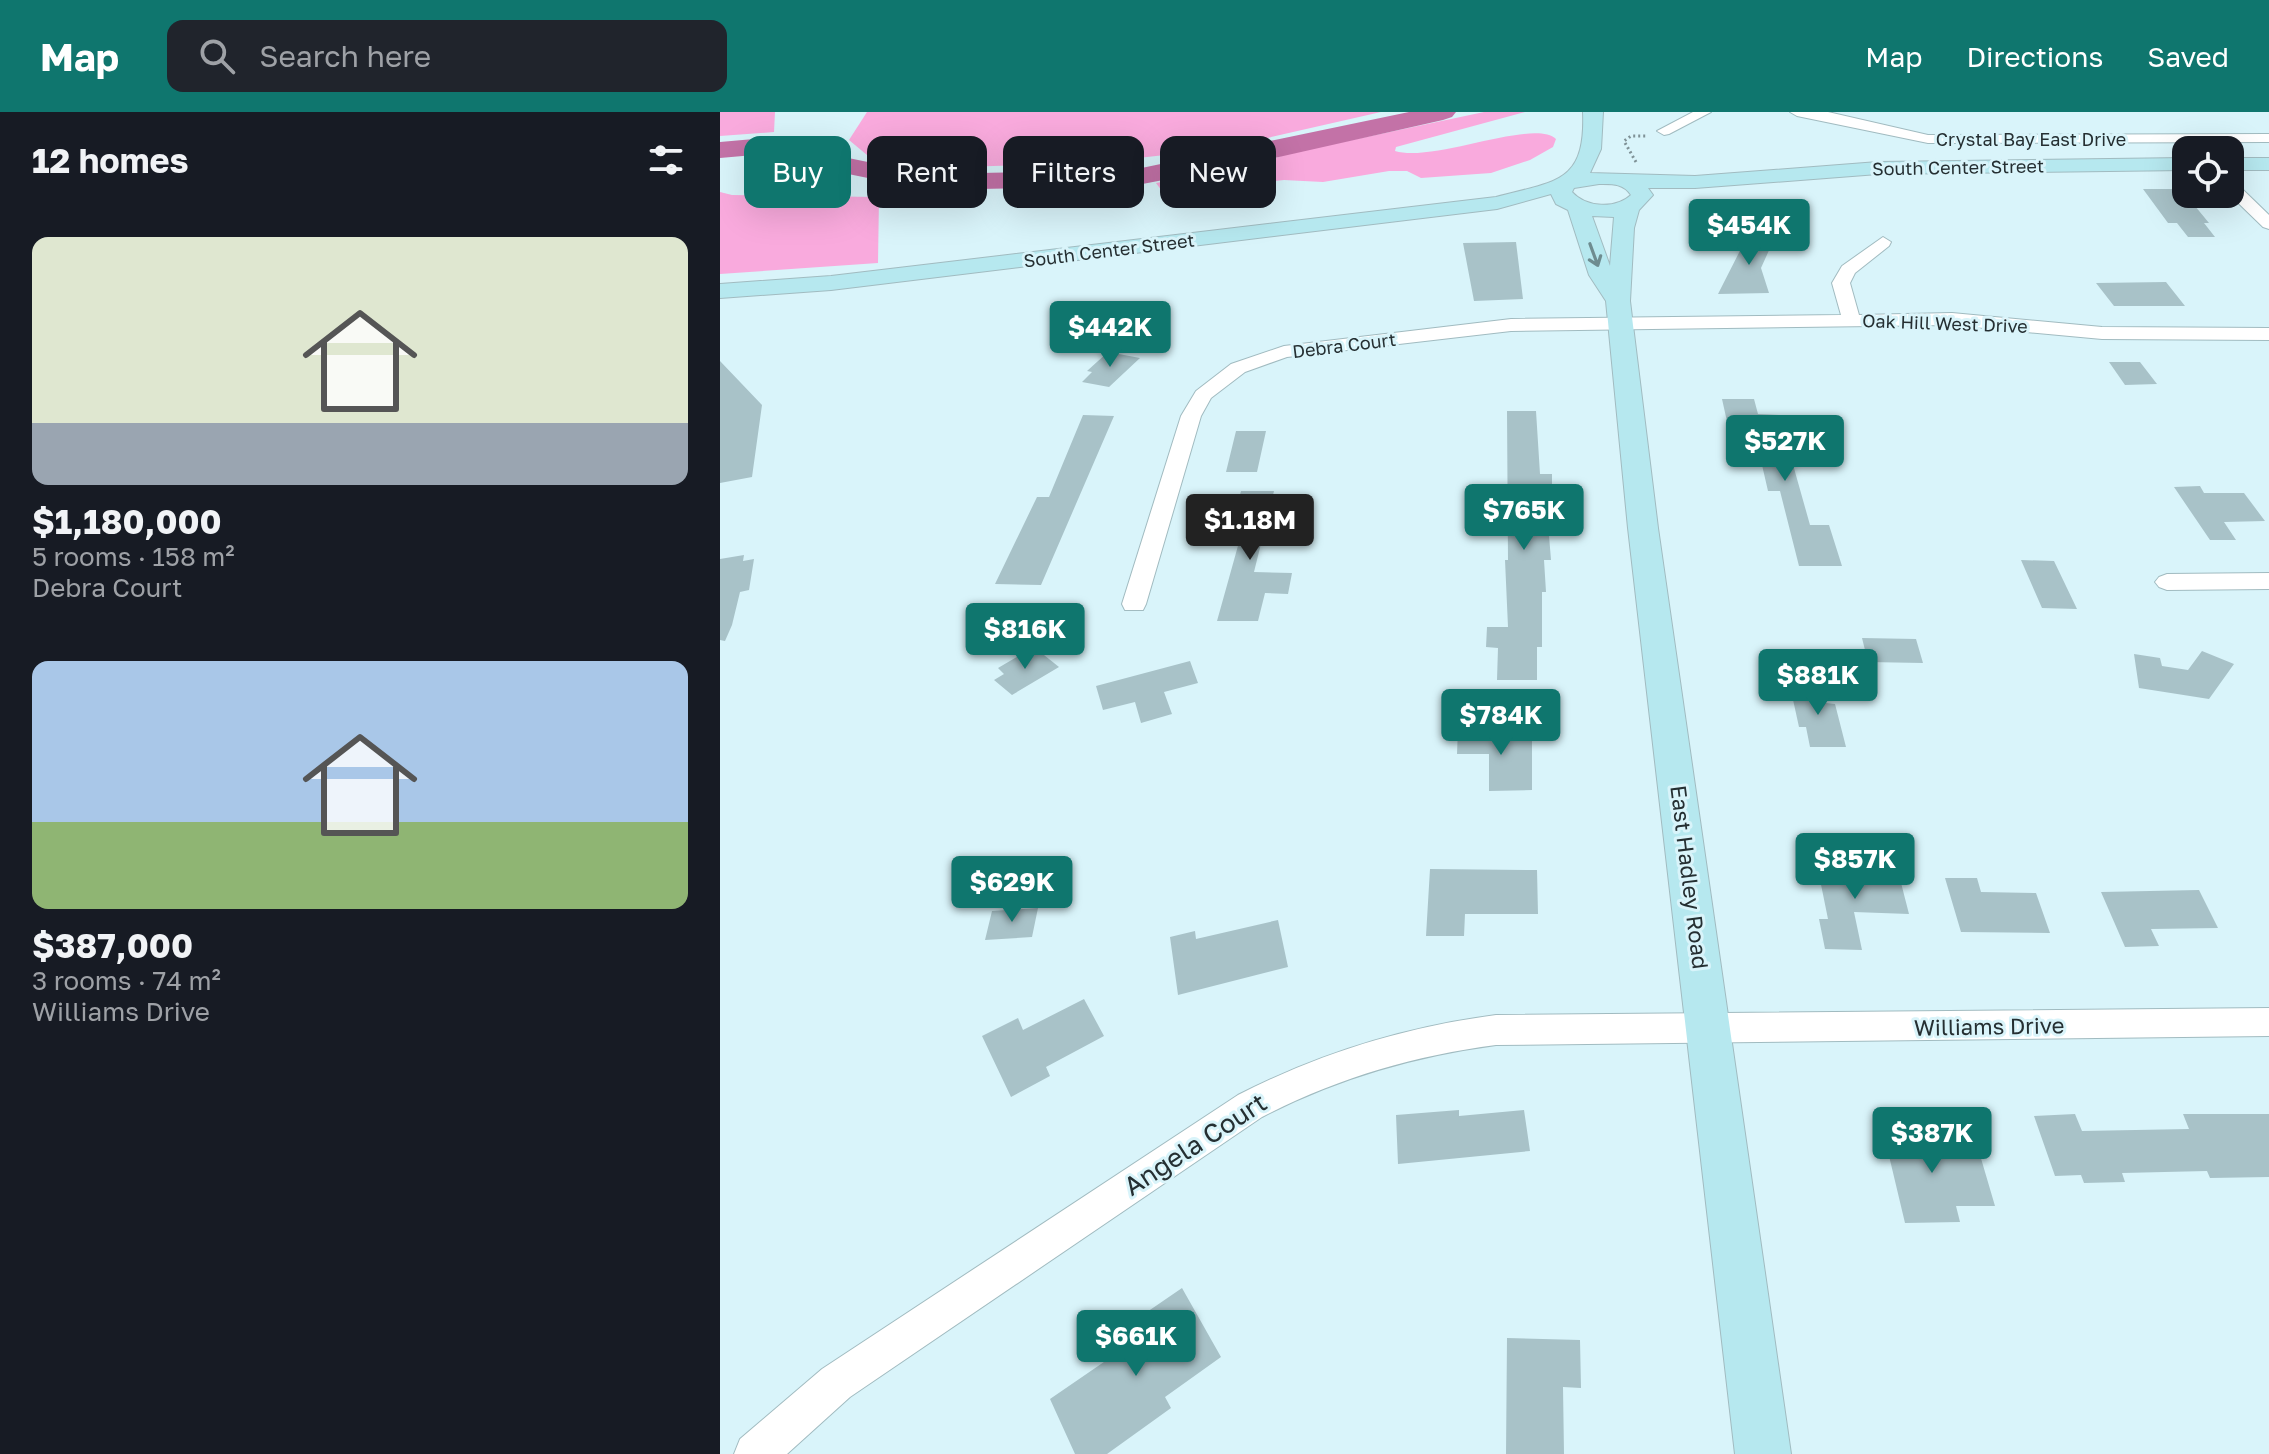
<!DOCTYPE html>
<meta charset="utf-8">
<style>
body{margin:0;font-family:"Golos Text",sans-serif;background:#20242c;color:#f1f3f6;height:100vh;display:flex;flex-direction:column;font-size:30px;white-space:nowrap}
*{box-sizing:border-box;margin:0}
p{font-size:26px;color:#9ea1a6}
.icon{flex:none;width:44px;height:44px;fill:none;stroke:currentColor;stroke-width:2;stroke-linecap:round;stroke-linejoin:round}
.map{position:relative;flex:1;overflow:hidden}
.side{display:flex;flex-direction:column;background:#171b24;width:720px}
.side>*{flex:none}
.top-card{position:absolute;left:24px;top:24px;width:760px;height:72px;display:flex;gap:16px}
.tools{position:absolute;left:1452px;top:24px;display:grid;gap:16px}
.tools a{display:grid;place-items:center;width:72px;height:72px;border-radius:16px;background:#171b24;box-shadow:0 8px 32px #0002;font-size:40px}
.price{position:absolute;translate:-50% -68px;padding:0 18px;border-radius:8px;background:#0f766e;color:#fff;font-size:26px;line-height:52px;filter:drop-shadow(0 2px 4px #0008)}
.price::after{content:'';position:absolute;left:50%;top:48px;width:24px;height:18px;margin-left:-12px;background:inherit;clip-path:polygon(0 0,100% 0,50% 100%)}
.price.on{background:#222;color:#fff}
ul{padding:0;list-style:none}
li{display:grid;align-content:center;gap:16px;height:424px;padding:0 32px}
li span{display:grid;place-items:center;height:248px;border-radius:16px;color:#555}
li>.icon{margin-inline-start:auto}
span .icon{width:144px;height:144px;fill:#fffc;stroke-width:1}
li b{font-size:34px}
h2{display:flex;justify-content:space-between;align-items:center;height:96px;padding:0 32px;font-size:34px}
.pill{padding:0 28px;border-radius:16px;background:#171b24;box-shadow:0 8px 32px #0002;font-size:28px;line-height:72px}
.pill.on{background:#0f766e;color:#fff}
header{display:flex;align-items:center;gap:48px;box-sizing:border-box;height:112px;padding:0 40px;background:#0f766e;color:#fff}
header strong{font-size:38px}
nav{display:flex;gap:44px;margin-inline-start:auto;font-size:28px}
.search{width:560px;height:72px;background:#20242c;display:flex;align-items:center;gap:20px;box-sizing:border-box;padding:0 28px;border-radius:16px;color:#9ea1a6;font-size:30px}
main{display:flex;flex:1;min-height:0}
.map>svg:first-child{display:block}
.green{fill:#f9aadd}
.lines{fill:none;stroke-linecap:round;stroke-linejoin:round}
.river{fill:#c372a7;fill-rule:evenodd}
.building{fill:#a8c2c8}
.street-casing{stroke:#a1bbc0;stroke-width:2}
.secondary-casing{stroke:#a1bbc0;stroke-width:2}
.path{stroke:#7f9196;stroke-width:3;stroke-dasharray:2 3;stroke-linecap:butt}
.street{fill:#fff;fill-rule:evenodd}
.secondary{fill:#b6e8ef;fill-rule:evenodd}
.oneway{stroke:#6e8c90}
.labels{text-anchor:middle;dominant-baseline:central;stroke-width:6;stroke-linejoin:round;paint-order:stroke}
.far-street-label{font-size:18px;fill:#252f32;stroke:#d9f4fa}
.street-label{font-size:22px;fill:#252f32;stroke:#d9f4fa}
.near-street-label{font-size:26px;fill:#252f32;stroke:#d9f4fa}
</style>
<header>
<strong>Map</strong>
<div class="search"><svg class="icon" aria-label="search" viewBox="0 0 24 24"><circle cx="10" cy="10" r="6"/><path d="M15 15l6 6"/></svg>Search here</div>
<nav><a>Map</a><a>Directions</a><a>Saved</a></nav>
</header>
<main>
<section class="side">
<h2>12 homes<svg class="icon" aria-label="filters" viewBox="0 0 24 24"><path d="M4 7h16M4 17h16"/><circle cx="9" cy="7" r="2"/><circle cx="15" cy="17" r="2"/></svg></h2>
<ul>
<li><span style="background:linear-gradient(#dfe7d0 75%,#9aa5b1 0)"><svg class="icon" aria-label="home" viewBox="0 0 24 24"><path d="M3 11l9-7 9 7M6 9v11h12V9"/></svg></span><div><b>$1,180,000</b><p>5 rooms · 158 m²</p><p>Debra Court</p></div></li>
<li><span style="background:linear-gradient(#a9c7e8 65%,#8fb573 0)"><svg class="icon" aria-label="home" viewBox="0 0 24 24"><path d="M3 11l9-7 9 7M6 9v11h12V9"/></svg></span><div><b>$387,000</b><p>3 rooms · 74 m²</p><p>Williams Drive</p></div></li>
</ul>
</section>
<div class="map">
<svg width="1549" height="1342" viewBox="0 0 1549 1342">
<rect width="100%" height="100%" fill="#d9f4fa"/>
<!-- green -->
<path class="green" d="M 0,0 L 55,0 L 54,20 L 0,24 Z
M 147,0 L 661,0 L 499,37 L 373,51 L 174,57 L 159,53 L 129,28 Z
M 764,0 L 805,0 L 676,35 L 675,39 C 714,51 813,6 836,27 L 833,35 L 810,48 L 771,61 L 701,66 L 687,59 L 669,59 L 603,70 L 564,68 L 458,80 L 442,79 L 436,71 L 543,51 L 566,42 Z
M 0,80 L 12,83 L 159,85 L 158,151 L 0,162 Z"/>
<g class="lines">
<!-- river -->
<path class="river" d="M 689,0 L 736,0 L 732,5 L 723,8 L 532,51 L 412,74 L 207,78 L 34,43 L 0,46 L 0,30 L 34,27 L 207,62 L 412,58 Z"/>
</g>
<!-- building -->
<path class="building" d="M 1423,77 L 1461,77 L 1489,111 L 1484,111 L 1495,125 L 1468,125 L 1457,111 L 1448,111 Z
M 1029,121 L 1055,125 L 1041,156 L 1049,181 L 998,182 Z
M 796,130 L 803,187 L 754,189 L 743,131 Z
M 1446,170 L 1465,194 L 1394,194 L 1376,171 Z
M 388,240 L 420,246 L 389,275 L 362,270 L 372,260 L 367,259 Z
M 0,249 L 42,293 L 32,365 L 0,371 Z
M 1389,250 L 1420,250 L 1437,272 L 1405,273 Z
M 1002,287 L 1034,287 L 1038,302 L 1059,303 L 1090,413 L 1109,413 L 1122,454 L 1079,454 L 1060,379 L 1048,379 L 1033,314 L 1008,314 Z
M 787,299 L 816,299 L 820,362 L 832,362 L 832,399 L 827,399 L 831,448 L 824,448 L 826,480 L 822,480 L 822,535 L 817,535 L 817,568 L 777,568 L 778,536 L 766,535 L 767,515 L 788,515 L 785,448 L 788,448 Z
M 363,303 L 394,304 L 321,473 L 275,472 L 317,385 L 329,385 Z
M 516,319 L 546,319 L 537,360 L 506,360 Z
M 1480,374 L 1484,381 L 1524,381 L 1545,409 L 1504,410 L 1516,428 L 1490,428 L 1454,375 Z
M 521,379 L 554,379 L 534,460 L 572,461 L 568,482 L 545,481 L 538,509 L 497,509 L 521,423 L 509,423 Z
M 24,443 L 23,449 L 34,447 L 29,478 L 20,480 L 12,513 L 5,529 L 0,528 L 0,447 Z
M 1301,448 L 1334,449 L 1357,497 L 1322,496 Z
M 1142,526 L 1196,527 L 1203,551 L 1148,550 Z
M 314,535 L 339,555 L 292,583 L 274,568 L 284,562 L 278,556 Z
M 1482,539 L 1514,552 L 1489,587 L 1419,576 L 1414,542 L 1440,546 L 1442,554 L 1468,558 Z
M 470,549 L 478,571 L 444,580 L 452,602 L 421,611 L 415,590 L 383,598 L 376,574 Z
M 1070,574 L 1101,574 L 1106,591 L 1115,592 L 1126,635 L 1090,635 L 1086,615 L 1079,615 Z
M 738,616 L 771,616 L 771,621 L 812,621 L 812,678 L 769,679 L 769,642 L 737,642 Z
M 1096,748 L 1134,748 L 1137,762 L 1179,763 L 1189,802 L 1134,800 L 1142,838 L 1105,837 L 1099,807 L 1108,807 Z
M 710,757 L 817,758 L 818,802 L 745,802 L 744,824 L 706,824 Z
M 1225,766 L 1257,766 L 1261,780 L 1316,781 L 1330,821 L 1241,820 Z
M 1479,778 L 1498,816 L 1431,817 L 1439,834 L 1405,835 L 1381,780 Z
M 318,796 L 312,825 L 265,828 L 272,799 Z
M 558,808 L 568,855 L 458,883 L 450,825 L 475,819 L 476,827 Z
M 364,887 L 384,924 L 326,955 L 330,964 L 291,985 L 262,924 L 298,906 L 303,918 Z
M 739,998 L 739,1004 L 804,998 L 810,1039 L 678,1052 L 676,1003 Z
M 1355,1002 L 1362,1019 L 1469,1017 L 1463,1002 L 1549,1002 L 1549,1065 L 1490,1066 L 1487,1059 L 1402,1061 L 1405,1070 L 1364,1071 L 1361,1063 L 1335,1064 L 1314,1004 Z
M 1160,1006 L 1201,1006 L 1209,1035 L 1228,1034 L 1230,1044 L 1260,1043 L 1275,1094 L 1236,1094 L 1240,1110 L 1185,1111 Z
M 462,1176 L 501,1245 L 445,1285 L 451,1296 L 387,1342 L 355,1342 L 330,1287 L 416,1228 L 408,1213 Z
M 787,1226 L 860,1228 L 861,1276 L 843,1275 L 844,1342 L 786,1342 Z"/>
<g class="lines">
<defs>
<path id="street" d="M 973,0 L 991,0 L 949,22 L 944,23 L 937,19 Z
M 1070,0 L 1108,0 L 1208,23 L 1549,22 L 1549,30 L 1208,31 L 1077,4 Z
M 1510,69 L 1516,71 L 1549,103 L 1549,117 L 1543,115 L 1509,82 Z
M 1163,125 L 1171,130 L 1169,134 L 1135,161 L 1130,171 L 1139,203 L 1232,201 L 1382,215 L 1549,216 L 1549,228 L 1382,227 L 1232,213 L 791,219 L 567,245 L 525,260 L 491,286 L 481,304 L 426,492 L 423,498 L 405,498 L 402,492 L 461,304 L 476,279 L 511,252 L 564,234 L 791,207 L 1121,203 L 1112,171 L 1122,154 Z
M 1549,461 L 1549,477 L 1447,478 L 1439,475 L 1435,470 L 1439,465 L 1447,462 Z
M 1549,896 L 1549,924 L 776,933 C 693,944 617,966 542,1005 L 130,1285 L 67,1342 L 14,1342 L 20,1327 L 102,1257 L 518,983 C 600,941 685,915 776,903 Z"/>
<path id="secondary" d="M 863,0 L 883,0 L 881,37 L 870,61 L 975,64 L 1158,50 L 1466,46 L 1466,58 L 1158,62 L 975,76 L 928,76 L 933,83 L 919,98 L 914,116 L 910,189 L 938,416 L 1071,1342 L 1015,1342 L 908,416 L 886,189 L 869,163 L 848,98 L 836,92 L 831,82 L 777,97 L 111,178 L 0,186 L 0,172 L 111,164 L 776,85 C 834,69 866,73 863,0 ZM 879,72 C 892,72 903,71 911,83 C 896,97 866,96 852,80 L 854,76 ZM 872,104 L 894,105 L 890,154 Z
M 1510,46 L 1549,46 L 1549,58 L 1510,58 Z"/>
</defs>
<!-- street casing -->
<use href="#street" class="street-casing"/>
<!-- secondary casing -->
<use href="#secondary" class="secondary-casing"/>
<!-- path -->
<path class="path" d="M 916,50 L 904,29 L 911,24 L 928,24"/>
<!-- street -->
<use href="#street" class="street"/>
<!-- secondary -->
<use href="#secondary" class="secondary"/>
</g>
<!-- one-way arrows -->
<defs><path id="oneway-shaft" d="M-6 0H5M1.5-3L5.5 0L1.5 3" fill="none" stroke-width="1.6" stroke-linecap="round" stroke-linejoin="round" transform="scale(2)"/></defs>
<use class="oneway" href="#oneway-shaft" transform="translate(874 143) rotate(70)"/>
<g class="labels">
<!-- far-street labels -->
<g class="far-street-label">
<text x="1311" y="27">Crystal Bay East Drive</text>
<text transform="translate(1238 55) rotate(-1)">South Center Street</text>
<text transform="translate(389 138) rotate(-7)">South Center Street</text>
<text transform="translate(1225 211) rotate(2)">Oak Hill West Drive</text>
<text transform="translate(624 233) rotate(-7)">Debra Court</text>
</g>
<!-- street labels -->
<g class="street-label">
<text transform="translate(970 765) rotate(83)">East Hadley Road</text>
<text transform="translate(1269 914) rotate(-1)">Williams Drive</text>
</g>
<!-- near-street labels -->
<g class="near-street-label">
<text transform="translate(475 1032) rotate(-33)">Angela Court</text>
</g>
</g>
</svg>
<div class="tools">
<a><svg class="icon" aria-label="locate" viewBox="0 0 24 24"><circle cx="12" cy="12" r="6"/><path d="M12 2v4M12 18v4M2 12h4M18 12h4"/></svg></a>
</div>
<b class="price" style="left:1029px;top:155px">$454K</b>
<b class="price" style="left:390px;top:257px">$442K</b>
<b class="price" style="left:1065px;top:371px">$527K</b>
<b class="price" style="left:804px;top:440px">$765K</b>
<b class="price on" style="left:530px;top:450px">$1.18M</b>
<b class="price" style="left:305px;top:559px">$816K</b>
<b class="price" style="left:1098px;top:605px">$881K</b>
<b class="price" style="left:781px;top:645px">$784K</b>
<b class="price" style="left:1135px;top:789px">$857K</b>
<b class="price" style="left:292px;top:812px">$629K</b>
<b class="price" style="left:1212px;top:1063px">$387K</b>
<b class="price" style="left:416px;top:1266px">$661K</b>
<div class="top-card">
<a class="pill on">Buy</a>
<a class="pill">Rent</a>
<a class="pill">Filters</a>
<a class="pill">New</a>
</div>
</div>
</main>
